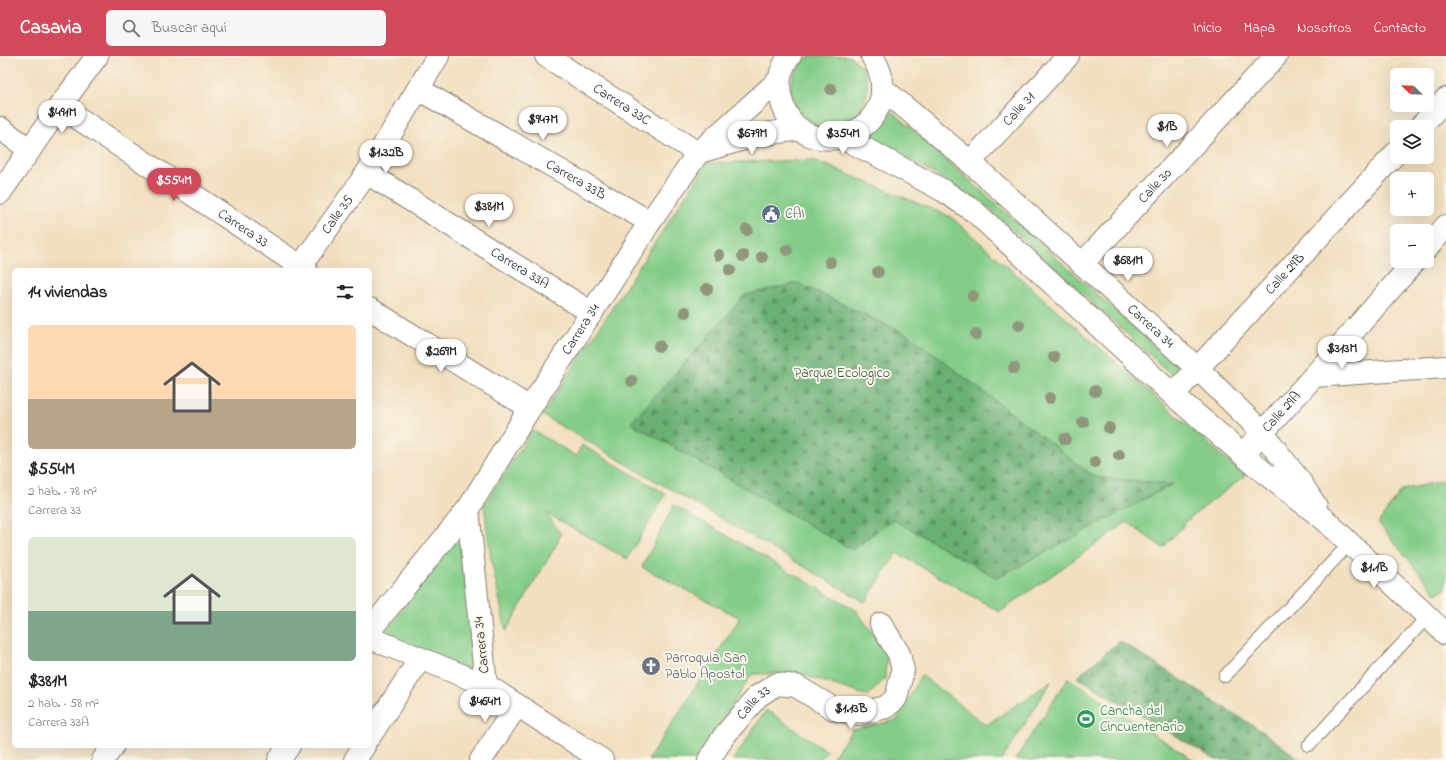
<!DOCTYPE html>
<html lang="es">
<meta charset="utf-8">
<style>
body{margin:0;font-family:"Indie Flower",sans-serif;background:#f6f6f6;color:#222;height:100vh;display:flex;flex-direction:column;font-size:15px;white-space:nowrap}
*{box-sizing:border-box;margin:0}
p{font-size:13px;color:#767676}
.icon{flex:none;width:22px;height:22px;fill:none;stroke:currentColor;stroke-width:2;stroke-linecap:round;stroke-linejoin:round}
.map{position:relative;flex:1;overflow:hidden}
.panel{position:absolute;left:12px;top:212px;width:360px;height:480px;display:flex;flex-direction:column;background:#fff;border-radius:6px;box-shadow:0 4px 16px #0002}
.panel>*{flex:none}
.needle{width:26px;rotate:293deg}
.fabs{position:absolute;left:1390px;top:12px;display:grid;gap:8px}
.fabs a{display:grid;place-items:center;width:44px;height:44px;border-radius:6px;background:#fff;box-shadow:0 4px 16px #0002;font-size:20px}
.price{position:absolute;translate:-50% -34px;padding:0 9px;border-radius:14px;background:#fff;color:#222;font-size:13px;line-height:26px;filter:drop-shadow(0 1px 2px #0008)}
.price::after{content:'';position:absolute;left:50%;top:24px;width:12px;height:9px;margin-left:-6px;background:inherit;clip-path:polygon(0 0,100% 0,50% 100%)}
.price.active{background:#d1495b;color:#fff}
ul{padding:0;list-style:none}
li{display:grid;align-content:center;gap:8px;height:212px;padding:0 16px}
li span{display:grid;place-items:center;height:124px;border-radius:6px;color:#555}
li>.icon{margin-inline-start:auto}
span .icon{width:72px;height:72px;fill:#fffc;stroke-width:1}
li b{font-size:17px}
h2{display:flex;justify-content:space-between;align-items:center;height:48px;padding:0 16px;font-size:17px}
header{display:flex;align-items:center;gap:24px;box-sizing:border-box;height:56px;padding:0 20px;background:#d1495b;color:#fff}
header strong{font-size:19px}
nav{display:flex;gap:22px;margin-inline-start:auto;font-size:14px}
.search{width:280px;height:36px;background:#f6f6f6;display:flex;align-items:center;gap:10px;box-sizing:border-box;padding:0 14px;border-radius:6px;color:#767676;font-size:15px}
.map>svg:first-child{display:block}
.green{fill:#84cd89;stroke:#507452}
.forest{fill:url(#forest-firs);stroke:#446648}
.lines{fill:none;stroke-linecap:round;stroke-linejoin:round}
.lane-casing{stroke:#877e6e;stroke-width:14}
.street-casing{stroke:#877e6e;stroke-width:24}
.secondary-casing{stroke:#877e6e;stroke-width:24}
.lane{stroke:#fff;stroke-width:12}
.street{stroke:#fff;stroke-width:22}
.secondary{stroke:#fff;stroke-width:22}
.tree{fill:#90967b}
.labels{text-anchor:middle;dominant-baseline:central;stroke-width:4;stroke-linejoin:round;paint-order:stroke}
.street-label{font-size:14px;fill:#1c1c1c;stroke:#fbf7ec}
.service-label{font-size:14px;fill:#4e5e75;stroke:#fbf7ec;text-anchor:start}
.park-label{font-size:14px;fill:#405a42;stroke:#fbf7ec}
.worship-label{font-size:14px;fill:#5b616d;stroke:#fbf7ec;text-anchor:start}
.leisure-label{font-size:14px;fill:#27864d;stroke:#fbf7ec;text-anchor:start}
</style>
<header>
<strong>Casavia</strong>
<div class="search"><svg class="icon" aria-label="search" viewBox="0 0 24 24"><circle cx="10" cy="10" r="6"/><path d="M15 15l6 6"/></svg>Buscar aquí</div>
<nav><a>Inicio</a><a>Mapa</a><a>Nosotros</a><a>Contacto</a></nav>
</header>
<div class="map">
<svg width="1446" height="704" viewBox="0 0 1446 704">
<defs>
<pattern id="forest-firs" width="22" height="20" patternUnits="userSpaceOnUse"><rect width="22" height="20" fill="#6bb075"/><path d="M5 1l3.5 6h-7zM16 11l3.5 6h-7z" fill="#578e5f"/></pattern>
</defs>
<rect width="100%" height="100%" fill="#fbf7ec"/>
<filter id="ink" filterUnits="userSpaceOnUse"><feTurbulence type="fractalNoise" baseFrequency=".025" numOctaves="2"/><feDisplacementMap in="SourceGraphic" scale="8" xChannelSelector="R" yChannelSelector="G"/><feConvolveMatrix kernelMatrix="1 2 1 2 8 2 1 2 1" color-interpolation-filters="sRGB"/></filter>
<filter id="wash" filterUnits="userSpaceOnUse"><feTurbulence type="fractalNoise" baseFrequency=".012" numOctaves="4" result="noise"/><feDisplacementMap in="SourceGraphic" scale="16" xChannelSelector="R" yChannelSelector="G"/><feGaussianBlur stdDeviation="0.9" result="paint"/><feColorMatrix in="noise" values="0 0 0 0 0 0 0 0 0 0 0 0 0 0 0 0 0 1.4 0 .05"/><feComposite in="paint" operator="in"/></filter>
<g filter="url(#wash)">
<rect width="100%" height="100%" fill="#f2dfc0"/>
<!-- green -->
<path class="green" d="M 809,0 C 818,0 841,0 849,0 C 851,1 854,4 856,5 C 869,16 870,36 862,50 C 836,102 755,45 809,0 Z
M 892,55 L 1182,314 L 1175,322 L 981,145 L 870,81 Z
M 814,104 L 951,161 L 1245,420 L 1190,462 L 1163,492 L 1127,466 L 1000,556 L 897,497 L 865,546 L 542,359 L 707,107 Z
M 532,374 L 576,400 L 582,389 L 666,438 L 627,503 L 546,457 L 561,478 L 555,491 L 506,575 L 491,503 L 484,449 Z
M 1446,424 L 1446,533 L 1436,537 L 1378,467 L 1402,434 Z
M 674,449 L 856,554 L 887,597 L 885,623 L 868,640 L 798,617 L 752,618 L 696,704 L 648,704 L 740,562 L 642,511 Z
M 462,471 L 475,618 L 383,579 Z
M 921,619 L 986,669 L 1051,626 L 1002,704 L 831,704 L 852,674 L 897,664 Z
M 1068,622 L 1193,704 L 1015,704 Z
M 766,654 L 827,695 L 820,704 L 733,704 Z"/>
<!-- forest -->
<path class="forest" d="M 798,227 L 910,280 L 1095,421 L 1173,428 L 997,522 L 892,463 L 853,494 L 631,367 L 745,239 Z
M 1120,585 L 1263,676 L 1301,704 L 1216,704 L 1077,621 Z"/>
</g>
<g filter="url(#ink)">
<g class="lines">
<defs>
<path id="lane" d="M 1225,620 L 1350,487
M 1309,689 L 1428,560"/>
<g id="street">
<path id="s1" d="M 546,0 L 698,97"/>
<path id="s2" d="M 418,33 L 650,166"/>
<path id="s3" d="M 60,50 L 306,214"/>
<path d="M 1420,71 L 1446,43"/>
<path d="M 0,72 L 30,94"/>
<path d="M 703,95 L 758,79 L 800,73"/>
<path id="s4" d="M 970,106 L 1068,0"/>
<path id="s5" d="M 367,117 L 592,257"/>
<path d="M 0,137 L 60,50 L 97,0"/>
<path d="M 1427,192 L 1446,170"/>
<path id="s6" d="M 1082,208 L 1276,0"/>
<path id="s7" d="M 298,214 L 367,117 L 438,0"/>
<path d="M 370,253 L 530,352"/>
<path d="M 1314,320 L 1446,311"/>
<path id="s8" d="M 1173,339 L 1397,96"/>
<path id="s9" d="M 1243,398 L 1314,320 L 1415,205"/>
<path d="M 370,574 L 468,453"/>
<path d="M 370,582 L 486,629 L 602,704"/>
<path id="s10" d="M 486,629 L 468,453 L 530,352 L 650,166 L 698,97 L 779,24"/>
<path d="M 370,680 L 420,603"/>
<path d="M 103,704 L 113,690"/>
<path d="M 279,704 L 289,690"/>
<path d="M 355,704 L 364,690"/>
<path d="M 481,704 L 517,649"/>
<path id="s11" d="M 709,704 L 724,680 L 758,640 L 777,628 L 796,630 L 834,653 L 858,658 L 886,651 L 896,642 L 903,614 L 899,598 L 881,568"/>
</g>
<g id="secondary">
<path d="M 790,0 C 780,11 777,29 781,43 C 801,121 917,71 872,0"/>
<path id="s12" d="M 882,32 L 970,106 L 1198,313 L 1262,376 L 1299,424 L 1316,450"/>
<path d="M 842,82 L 875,98 L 944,135 L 975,156 L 1173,339 L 1266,418 L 1325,464 L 1446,578"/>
</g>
</defs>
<!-- lane casing -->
<use href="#lane" class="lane-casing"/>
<!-- street casing -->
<use href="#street" class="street-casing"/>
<!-- secondary casing -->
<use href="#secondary" class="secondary-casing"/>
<!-- lane -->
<use href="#lane" class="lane"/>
<!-- street -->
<use href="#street" class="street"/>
<!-- secondary -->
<use href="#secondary" class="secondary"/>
</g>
<!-- trees -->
<g class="tree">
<circle cx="831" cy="33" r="6"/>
<circle cx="747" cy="174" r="6"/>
<circle cx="787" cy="194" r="6"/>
<circle cx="719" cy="199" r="6"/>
<circle cx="743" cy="200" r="6"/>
<circle cx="762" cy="201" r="6"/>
<circle cx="830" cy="206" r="6"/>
<circle cx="730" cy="214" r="6"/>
<circle cx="878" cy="216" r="6"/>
<circle cx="707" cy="233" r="6"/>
<circle cx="973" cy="240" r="6"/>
<circle cx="685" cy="256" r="6"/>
<circle cx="1019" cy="269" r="6"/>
<circle cx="976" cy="278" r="6"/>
<circle cx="659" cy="290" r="6"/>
<circle cx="1054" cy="301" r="6"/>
<circle cx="1014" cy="312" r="6"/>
<circle cx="632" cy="325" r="6"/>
<circle cx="1095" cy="335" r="6"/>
<circle cx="1050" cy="342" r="6"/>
<circle cx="1083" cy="366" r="6"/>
<circle cx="1109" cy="372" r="6"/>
<circle cx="1065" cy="383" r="6"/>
<circle cx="1119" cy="399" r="6"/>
<circle cx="1095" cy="406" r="6"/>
</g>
</g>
<!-- icons -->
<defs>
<symbol id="civic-disc" viewBox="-11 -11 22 22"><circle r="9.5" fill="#5c6f8a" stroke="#fbf7ec"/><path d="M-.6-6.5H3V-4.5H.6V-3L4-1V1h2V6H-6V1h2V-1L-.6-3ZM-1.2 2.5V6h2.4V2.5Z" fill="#fff"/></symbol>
<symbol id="church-disc" viewBox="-11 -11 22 22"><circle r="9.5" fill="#6b7280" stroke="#fbf7ec"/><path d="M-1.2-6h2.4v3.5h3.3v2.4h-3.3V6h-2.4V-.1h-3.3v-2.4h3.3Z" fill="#fff"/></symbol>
<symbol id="stadium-disc" viewBox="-11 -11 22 22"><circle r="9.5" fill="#2e9e5b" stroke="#fbf7ec"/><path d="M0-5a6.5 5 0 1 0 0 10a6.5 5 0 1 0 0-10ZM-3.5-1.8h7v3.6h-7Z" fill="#fff"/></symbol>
</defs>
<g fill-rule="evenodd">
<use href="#civic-disc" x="760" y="147" width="22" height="22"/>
<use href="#church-disc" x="640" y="599" width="22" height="22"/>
<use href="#stadium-disc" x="1075" y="652" width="22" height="22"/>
</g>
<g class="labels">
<!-- street labels -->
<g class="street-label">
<text stroke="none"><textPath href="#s1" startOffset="90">Carrera 33C</textPath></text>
<text stroke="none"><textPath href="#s4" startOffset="72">Calle 31</textPath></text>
<text stroke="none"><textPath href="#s2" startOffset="182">Carrera 33B</textPath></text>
<text stroke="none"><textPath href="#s6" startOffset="107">Calle 30</textPath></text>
<text stroke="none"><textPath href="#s7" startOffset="68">Calle 35</textPath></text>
<text stroke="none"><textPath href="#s3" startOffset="220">Carrera 33</textPath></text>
<text stroke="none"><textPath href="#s5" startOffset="180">Carrera 33A</textPath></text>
<text stroke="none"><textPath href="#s8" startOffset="165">Calle 29B</textPath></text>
<text stroke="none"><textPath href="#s12" startOffset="359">Carrera 34</textPath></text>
<text stroke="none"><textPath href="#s10" startOffset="389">Carrera 34</textPath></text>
<text stroke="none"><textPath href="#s9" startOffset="57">Calle 29A</textPath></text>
<text transform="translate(482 589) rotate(-96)">Carrera 34</text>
<text stroke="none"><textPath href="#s11" startOffset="73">Calle 33</textPath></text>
</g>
<!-- service labels -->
<g class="service-label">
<text x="785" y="158">CAI</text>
</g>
<!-- park labels -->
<g class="park-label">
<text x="842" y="317">Parque Ecologico</text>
</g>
<!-- worship labels -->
<g class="worship-label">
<text x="665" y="602">Parroquia San<tspan x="665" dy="16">Pablo Apostol</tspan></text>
</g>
<!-- leisure labels -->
<g class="leisure-label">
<text x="1100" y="655">Cancha del<tspan x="1100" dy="16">Cincuentenario</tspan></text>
</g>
</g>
</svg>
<div class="fabs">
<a><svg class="needle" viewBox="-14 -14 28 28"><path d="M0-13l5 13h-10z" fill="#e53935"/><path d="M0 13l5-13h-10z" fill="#767676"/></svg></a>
<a><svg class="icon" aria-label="layers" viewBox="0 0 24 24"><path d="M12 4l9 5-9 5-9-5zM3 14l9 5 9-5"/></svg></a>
<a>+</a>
<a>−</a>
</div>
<b class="price" style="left:62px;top:78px">$491M</b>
<b class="price" style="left:543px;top:85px">$947M</b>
<b class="price" style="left:1167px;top:92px">$1B</b>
<b class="price" style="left:752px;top:99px">$679M</b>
<b class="price" style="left:843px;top:99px">$354M</b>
<b class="price" style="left:386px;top:118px">$1.32B</b>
<b class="price active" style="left:174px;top:146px">$554M</b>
<b class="price" style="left:489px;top:172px">$381M</b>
<b class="price" style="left:1128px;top:226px">$681M</b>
<b class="price" style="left:1342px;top:314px">$313M</b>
<b class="price" style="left:441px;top:317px">$269M</b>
<b class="price" style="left:1374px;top:533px">$1.1B</b>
<b class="price" style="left:485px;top:667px">$464M</b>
<b class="price" style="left:851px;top:674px">$1.13B</b>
<section class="panel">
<h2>14 viviendas<svg class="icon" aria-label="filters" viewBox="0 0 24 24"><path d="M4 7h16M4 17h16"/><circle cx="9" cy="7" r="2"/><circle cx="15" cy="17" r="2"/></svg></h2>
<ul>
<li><span style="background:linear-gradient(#ffd9b3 60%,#b9a48a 0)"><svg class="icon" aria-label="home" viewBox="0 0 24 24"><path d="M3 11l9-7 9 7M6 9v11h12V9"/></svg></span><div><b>$554M</b><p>2 hab. · 78 m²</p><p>Carrera 33</p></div></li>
<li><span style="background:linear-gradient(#dfe7d0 60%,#7fa58c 0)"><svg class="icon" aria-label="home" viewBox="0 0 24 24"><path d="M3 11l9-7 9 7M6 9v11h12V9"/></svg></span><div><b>$381M</b><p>2 hab. · 58 m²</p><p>Carrera 33A</p></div></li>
</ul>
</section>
</div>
